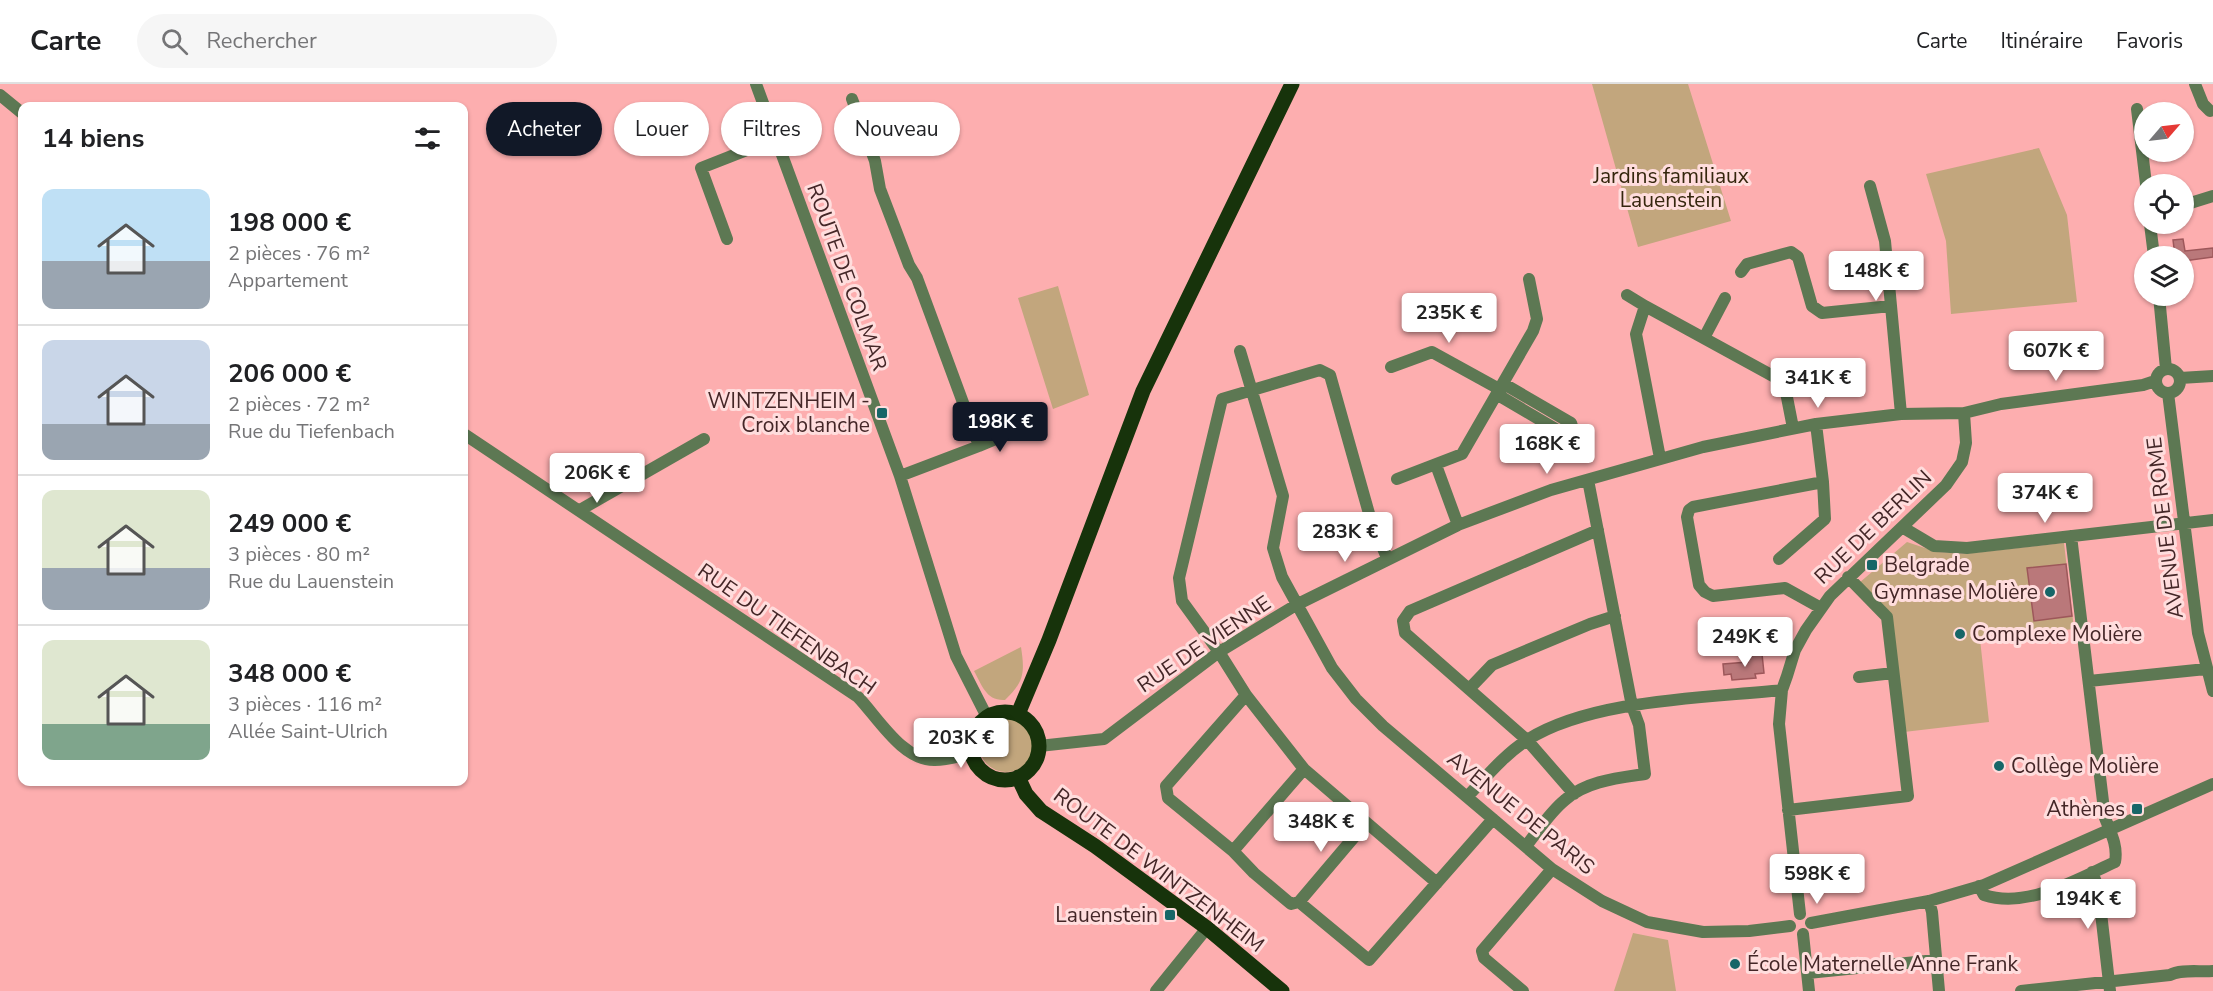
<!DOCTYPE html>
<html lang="fr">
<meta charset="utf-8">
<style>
body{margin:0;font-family:"Nunito Sans",sans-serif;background:#f6f6f6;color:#202124;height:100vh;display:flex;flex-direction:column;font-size:22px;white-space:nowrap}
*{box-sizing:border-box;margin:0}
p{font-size:20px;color:#757577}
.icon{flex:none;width:33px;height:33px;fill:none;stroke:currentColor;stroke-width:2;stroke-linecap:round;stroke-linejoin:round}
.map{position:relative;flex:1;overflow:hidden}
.sheet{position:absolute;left:18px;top:18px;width:450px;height:684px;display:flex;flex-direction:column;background:#fff;border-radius:12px;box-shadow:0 2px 4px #0004}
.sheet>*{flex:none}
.top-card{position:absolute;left:486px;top:18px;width:570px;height:54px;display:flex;gap:12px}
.needle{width:39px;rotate:62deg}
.fabs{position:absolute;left:2134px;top:18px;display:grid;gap:12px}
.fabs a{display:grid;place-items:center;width:60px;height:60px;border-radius:50%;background:#fff;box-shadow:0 2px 4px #0004;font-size:30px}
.price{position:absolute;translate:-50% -51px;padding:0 14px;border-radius:6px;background:#fff;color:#222;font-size:20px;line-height:39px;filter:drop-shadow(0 2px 3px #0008)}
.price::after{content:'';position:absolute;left:50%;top:36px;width:18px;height:14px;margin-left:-9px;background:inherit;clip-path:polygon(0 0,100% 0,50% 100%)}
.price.active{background:#111827;color:#fff}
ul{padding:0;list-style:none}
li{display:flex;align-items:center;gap:18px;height:150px;padding:0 24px}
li+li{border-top:2px solid #e0e0e0}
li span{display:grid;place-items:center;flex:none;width:168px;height:120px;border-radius:12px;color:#555}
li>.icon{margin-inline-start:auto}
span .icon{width:72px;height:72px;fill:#fffc;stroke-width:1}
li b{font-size:26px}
h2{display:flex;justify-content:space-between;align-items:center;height:72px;padding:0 24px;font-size:26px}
.pill{padding:0 21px;border-radius:27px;background:#fff;box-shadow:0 2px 4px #0004;font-size:21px;line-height:54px}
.pill.active{background:#111827;color:#fff}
header{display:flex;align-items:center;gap:36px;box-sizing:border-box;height:84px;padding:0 30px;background:#fff;border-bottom:2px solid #e0e0e0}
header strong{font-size:28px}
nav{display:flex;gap:33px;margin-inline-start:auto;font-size:21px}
.search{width:420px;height:54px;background:#f6f6f6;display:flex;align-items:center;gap:15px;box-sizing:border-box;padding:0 21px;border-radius:33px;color:#757577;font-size:22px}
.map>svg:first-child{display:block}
.green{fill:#c2a67d}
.building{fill:#ba787a;stroke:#9d575a;stroke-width:1.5}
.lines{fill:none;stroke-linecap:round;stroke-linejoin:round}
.minor{stroke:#5d7853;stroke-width:12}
.major{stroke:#17330b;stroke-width:15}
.poi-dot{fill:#176668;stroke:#fdd;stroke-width:2}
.labels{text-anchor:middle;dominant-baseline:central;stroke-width:6;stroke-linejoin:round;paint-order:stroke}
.park-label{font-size:21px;fill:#35260d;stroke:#fdd}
.street-label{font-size:21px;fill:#442627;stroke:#fdd}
.poi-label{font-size:21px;fill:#442627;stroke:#fdd;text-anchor:end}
</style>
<header>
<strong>Carte</strong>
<div class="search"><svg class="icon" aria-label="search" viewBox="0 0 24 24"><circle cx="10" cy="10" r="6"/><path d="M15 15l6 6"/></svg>Rechercher</div>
<nav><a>Carte</a><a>Itinéraire</a><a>Favoris</a></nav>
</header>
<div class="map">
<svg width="2213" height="907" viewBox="0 0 2213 907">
<rect width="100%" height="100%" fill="#fdaeaf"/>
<!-- green -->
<path class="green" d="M 1592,0 L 1688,0 L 1731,137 L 1638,163 Z
M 2039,64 L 2067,131 L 2077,218 L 1951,230 L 1946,157 L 1926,90 Z
M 1058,202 L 1089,311 L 1053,325 L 1018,214 Z
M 1907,458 L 1937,468 L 1963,470 L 2064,459 L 2074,545 L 1980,555 L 1989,638 L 1904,648 L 1891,532 L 1859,499 Z
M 1021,563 C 1025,589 1024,598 1005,616 C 986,617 982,601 974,587 Z
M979 661a27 27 0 1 1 54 0a27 27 0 1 1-54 0Z
M 1633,849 L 1668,856 L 1676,907 L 1614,907 Z"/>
<!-- building -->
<path class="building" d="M 2183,155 L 2185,167 L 2213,164 L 2213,173 L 2184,177 L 2184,172 L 2175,172 L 2173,156 Z
M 2066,480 L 2072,532 L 2034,537 L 2027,484 Z
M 1762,570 L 1764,589 L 1755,590 L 1756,594 L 1732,596 L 1731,590 L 1724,591 L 1723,580 L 1748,578 L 1748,572 Z"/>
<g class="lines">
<!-- minor -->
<path class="minor" d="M 756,0 L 900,392 L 956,572 L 987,633
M 2195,0 L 2203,20 L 2210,27
M 0,11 L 22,29
M 852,15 L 875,77 L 880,105 L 909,181 L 917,194 L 979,362 L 900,392
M 2137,25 L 2146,100
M 1870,102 L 1885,157 L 1901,330
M 2184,121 L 2213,112
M 2150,140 L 2154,172
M 727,155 L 701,84 L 775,55
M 1741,188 L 1747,180 L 1791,168 L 1798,173 L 1812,222 L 1822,229 L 1891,222
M 1627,211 L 1645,222
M 2159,212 L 2166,285
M 1704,254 L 1725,214
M 1240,267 L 1283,412 L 1273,464 L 1282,493 L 1332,584 L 1356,615 L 1383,642 L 1552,785 L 1602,817 L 1647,838 L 1703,848 L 1749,847 L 1790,842
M 1391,283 L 1432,268 L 1501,306
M2156 297a12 12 0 1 1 24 0a12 12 0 1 1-24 0Z
M 2180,294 L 2213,292
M 2168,309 L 2198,549 L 2213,607
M 1498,311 L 1564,350 L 1571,349 L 1573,345 L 1571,339 L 1504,300
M 1816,340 L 1823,398 L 1693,423 L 1689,426 L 1687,433 L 1699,501 L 1705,508 L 1713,512 L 1785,504 L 1821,524
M 464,350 L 858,613 C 878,634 903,677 935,676 C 948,676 960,672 972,669
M 979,362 L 1010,349
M 1660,374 L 1636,250 L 1645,222 L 1784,298 L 1793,344
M 1436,381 L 1458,441
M 1397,395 L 1462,370 L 1533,247 L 1537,235 L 1529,195
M 580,426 L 704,355
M 1902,443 L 1934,462 L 1967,464 L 2213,436
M 1387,474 L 1370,433 L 1330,291 L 1320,286 L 1222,315 L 1179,494 L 1182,517 L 1219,568 L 1246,611 L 1304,685 L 1437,799
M 1779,475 L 1825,435 L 1823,398
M 1859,593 L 1893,589
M 2089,597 L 2206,585
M 1470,604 L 1492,581 L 1590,540 L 1615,532
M 1246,611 L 1166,702 L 1168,714 L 1233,767 L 1254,789 L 1291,820 L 1299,818 L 1369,876 L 1493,735
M 1039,662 L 1104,655 L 1219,568 L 1296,521 L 1458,441 L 1551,406 L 1703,363 L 1816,340 L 1901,330 L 1964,329 L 2001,320 L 2143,301 L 2155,297
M 1574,710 L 1527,656 L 1405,549 L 1403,537 L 1410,527 L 1598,446
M 1467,713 C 1486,693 1504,671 1527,656 C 1591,615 1707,614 1782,606
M 1788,726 L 1908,712 L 1887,533 L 1848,493
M 1526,762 C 1538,747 1550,728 1565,716 C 1586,697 1618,694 1645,690 L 1639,641 L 1632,622 L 1588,396
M 1233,767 L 1304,685
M 2092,788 L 2098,803 L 2110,907
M 1979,802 L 1984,811 C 2027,825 2076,796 2115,778 C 2118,762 2111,749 2105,734 L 2071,452
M 1929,817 L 1932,828 L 1939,907
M 1299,818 L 1366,739
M 1800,830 L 1779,640 L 1782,606 L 1787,592 L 1795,566 L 1806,546 L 1830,512 L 1946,401 L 1962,378 L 1966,359 L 1964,329
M 1811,839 L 1929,817 L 1984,801 L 2213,700
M 1803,850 L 1809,907
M 1808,889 L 1936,876
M 1156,907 L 1207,844
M 1523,907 L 1484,874 L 1482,867 L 1552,785
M 2021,907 L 2170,891 C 2180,885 2199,888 2213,887"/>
<!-- major -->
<path class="major" d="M971 662a34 34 0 1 1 68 0a34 34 0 1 1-68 0Z
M 1018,630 L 1049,556 L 1143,307 L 1292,0
M 1018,693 L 1026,710 L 1041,727 L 1095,762 L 1207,844 L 1282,907"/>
</g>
<!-- markers -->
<g class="poi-dot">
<rect x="876" y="323" width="12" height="12" rx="3"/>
<rect x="1866" y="475" width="12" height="12" rx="3"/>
<circle cx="2050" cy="508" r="6"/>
<circle cx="1960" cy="550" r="6"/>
<circle cx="1999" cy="682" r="6"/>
<rect x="2131" y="719" width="12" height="12" rx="3"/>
<rect x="1164" y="825" width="12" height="12" rx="3"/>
<circle cx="1735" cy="880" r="6"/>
</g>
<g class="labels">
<!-- park labels -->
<g class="park-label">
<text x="1671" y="92">Jardins familiaux<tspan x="1671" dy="24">Lauenstein</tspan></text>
</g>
<!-- street labels -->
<g class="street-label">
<text transform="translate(847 193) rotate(70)">ROUTE DE COLMAR</text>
<text transform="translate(1873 443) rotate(-44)">RUE DE BERLIN</text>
<text transform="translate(2165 444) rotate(-97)">AVENUE DE ROME</text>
<text transform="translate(787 545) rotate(35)">RUE DU TIEFENBACH</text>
<text transform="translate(1204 560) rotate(-34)">RUE DE VIENNE</text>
<text transform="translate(1521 729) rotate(39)">AVENUE DE PARIS</text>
<text transform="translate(1159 786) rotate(37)">ROUTE DE WINTZENHEIM</text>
</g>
<!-- poi labels -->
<g class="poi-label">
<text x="870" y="317">WINTZENHEIM -<tspan x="870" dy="24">Croix blanche</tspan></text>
<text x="1884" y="481" text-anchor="start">Belgrade</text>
<text x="2038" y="508">Gymnase Molière</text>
<text x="1972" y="550" text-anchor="start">Complexe Molière</text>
<text x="2011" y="682" text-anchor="start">Collège Molière</text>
<text x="2125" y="725">Athènes</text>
<text x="1158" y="831">Lauenstein</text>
<text x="1747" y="880" text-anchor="start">École Maternelle Anne Frank</text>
</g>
</g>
</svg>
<div class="fabs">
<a><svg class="needle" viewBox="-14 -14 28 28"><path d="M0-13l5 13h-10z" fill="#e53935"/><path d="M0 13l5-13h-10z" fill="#757577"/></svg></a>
<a><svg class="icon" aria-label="locate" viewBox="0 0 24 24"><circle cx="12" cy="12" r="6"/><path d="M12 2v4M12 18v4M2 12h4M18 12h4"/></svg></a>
<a><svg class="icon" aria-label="layers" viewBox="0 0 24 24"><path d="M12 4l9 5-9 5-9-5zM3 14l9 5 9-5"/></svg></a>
</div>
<b class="price" style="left:1876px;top:218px">148K €</b>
<b class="price" style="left:1449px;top:260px">235K €</b>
<b class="price" style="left:2056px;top:298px">607K €</b>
<b class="price" style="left:1818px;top:325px">341K €</b>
<b class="price active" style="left:1000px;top:369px">198K €</b>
<b class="price" style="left:1547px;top:391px">168K €</b>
<b class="price" style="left:597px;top:420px">206K €</b>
<b class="price" style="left:2045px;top:440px">374K €</b>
<b class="price" style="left:1345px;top:479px">283K €</b>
<b class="price" style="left:1745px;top:584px">249K €</b>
<b class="price" style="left:961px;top:685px">203K €</b>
<b class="price" style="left:1321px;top:769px">348K €</b>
<b class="price" style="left:1817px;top:821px">598K €</b>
<b class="price" style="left:2088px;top:846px">194K €</b>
<div class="top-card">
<a class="pill active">Acheter</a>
<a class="pill">Louer</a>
<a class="pill">Filtres</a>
<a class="pill">Nouveau</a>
</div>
<section class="sheet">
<h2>14 biens<svg class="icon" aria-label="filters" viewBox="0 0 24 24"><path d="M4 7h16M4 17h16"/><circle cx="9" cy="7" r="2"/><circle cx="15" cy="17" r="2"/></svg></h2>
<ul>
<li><span style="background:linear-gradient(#bfe0f5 60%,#9aa5b1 0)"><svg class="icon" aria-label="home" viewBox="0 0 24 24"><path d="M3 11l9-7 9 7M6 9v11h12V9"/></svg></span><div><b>198 000 €</b><p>2 pièces · 76 m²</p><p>Appartement</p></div></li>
<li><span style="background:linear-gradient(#c9d6e8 70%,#9aa5b1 0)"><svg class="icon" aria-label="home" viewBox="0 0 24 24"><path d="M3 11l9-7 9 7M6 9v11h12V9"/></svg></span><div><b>206 000 €</b><p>2 pièces · 72 m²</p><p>Rue du Tiefenbach</p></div></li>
<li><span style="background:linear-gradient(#dfe7d0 65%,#9aa5b1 0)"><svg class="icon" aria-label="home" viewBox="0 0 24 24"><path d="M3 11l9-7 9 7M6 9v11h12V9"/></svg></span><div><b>249 000 €</b><p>3 pièces · 80 m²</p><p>Rue du Lauenstein</p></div></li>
<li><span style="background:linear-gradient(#dfe7d0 70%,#7fa58c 0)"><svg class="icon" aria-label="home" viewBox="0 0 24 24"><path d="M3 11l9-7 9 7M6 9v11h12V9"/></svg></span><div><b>348 000 €</b><p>3 pièces · 116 m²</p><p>Allée Saint-Ulrich</p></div></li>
</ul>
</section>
</div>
